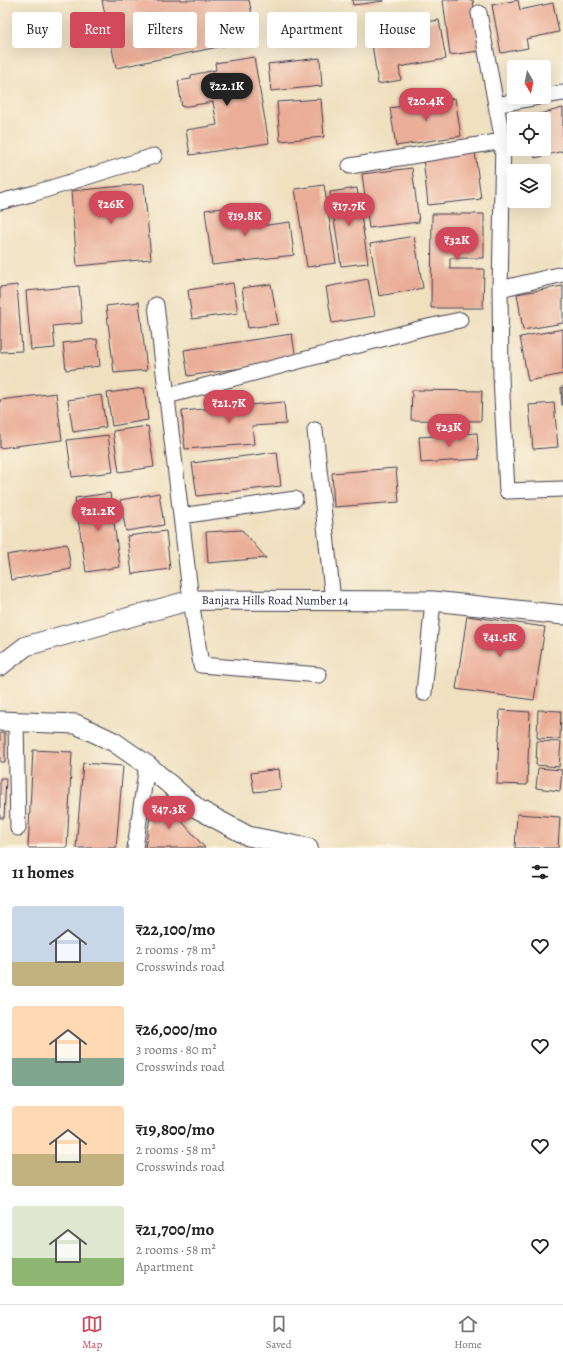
<!DOCTYPE html>
<meta charset="utf-8">
<style>
body{margin:0;font-family:Alegreya,serif;background:#f6f6f6;color:#222;height:100vh;display:flex;flex-direction:column;font-size:15px;white-space:nowrap}
*{box-sizing:border-box;margin:0}
p{font-size:13px;color:#767676}
.icon{flex:none;width:22px;height:22px;fill:none;stroke:currentColor;stroke-width:2;stroke-linecap:round;stroke-linejoin:round}
.map{position:relative;height:848px;overflow:hidden}
.sheet{display:flex;flex-direction:column;background:#fff;flex:1}
.sheet>*{flex:none}
.guide{position:absolute;left:12px;top:12px;width:539px;height:36px;display:flex;gap:8px}
.needle{width:26px;rotate:171deg}
.buttons{position:absolute;left:507px;top:60px;display:grid;gap:8px}
.buttons a{display:grid;place-items:center;width:44px;height:44px;border-radius:4px;background:#fff;box-shadow:0 4px 16px #0002;font-size:20px}
.price{position:absolute;translate:-50% -34px;padding:0 9px;border-radius:14px;background:#d1495b;color:#fff;font-size:13px;line-height:26px;filter:drop-shadow(0 1px 2px #0008)}
.price::after{content:'';position:absolute;left:50%;top:24px;width:12px;height:9px;margin-left:-6px;background:inherit;clip-path:polygon(0 0,100% 0,50% 100%)}
.price.current{background:#222;color:#fff}
ul{padding:0;list-style:none}
li{display:flex;align-items:center;gap:12px;height:100px;padding:0 12px}
li span{display:grid;place-items:center;flex:none;width:112px;height:80px;border-radius:4px;color:#555}
li>.icon{margin-inline-start:auto}
span .icon{width:48px;height:48px;fill:#fffc;stroke-width:1}
li b{font-size:17px}
h2{display:flex;justify-content:space-between;align-items:center;height:48px;padding:0 12px;font-size:17px}
.pill{padding:0 14px;border-radius:4px;background:#fff;box-shadow:0 4px 16px #0002;font-size:14px;line-height:36px}
.pill.current{background:#d1495b;color:#fff}
.menu{display:flex;justify-content:space-around;align-items:center;height:56px;border-top:1px solid #e0e0e0;background:#fff;font-size:11px;color:#767676}
.menu a{display:grid;justify-items:center;gap:2px}
.menu .current{color:#d1495b}
.map>svg:first-child{display:block}
.building{fill:#eaad97}
.lines{fill:none;stroke-linecap:round;stroke-linejoin:round}
.minor-casing{stroke:#413e4f;stroke-width:17}
.tertiary-casing{stroke:#413e4f;stroke-width:21}
.minor{stroke:#fff;stroke-width:15}
.tertiary{stroke:#fff;stroke-width:19}
.labels{text-anchor:middle;dominant-baseline:central;stroke-width:3;stroke-linejoin:round;paint-order:stroke}
.street-label{font-size:12px;fill:#22223b;stroke:#fcf5e5}
</style>
<div class="map">
<svg width="563" height="848" viewBox="0 0 563 848">
<rect width="100%" height="100%" fill="#fcf5e5"/>
<filter id="ink" filterUnits="userSpaceOnUse"><feTurbulence type="fractalNoise" baseFrequency=".025" numOctaves="2"/><feDisplacementMap in="SourceGraphic" scale="8" xChannelSelector="R" yChannelSelector="G"/><feConvolveMatrix kernelMatrix="1 2 1 2 8 2 1 2 1" color-interpolation-filters="sRGB"/></filter>
<filter id="wash" filterUnits="userSpaceOnUse"><feTurbulence type="fractalNoise" baseFrequency=".012" numOctaves="4" result="noise"/><feDisplacementMap in="SourceGraphic" scale="16" xChannelSelector="R" yChannelSelector="G"/><feGaussianBlur stdDeviation="0.9" result="paint"/><feColorMatrix in="noise" values="0 0 0 0 0 0 0 0 0 0 0 0 0 0 0 0 0 1.4 0 .05"/><feComposite in="paint" operator="in"/></filter>
<g filter="url(#wash)">
<rect width="100%" height="100%" fill="#efe0c0"/>
<g id="blocks">
<!-- building -->
<path class="building" d="M 102,0 L 249,0 L 257,39 L 116,68 Z
M 352,0 L 384,0 L 384,1 L 353,5 Z
M 443,0 L 473,0 L 479,51 L 450,55 Z
M 518,0 L 520,10 L 553,3 L 559,32 L 526,39 L 528,48 L 501,53 L 492,5 Z
M 439,20 L 446,59 L 399,67 L 401,80 L 378,84 L 370,31 Z
M 254,57 L 269,143 L 190,155 L 186,130 L 217,125 L 213,102 L 182,107 L 178,81 L 191,79 L 191,75 L 216,70 L 215,63 Z
M 320,58 L 322,86 L 271,91 L 268,64 Z
M 455,98 L 461,136 L 396,146 L 390,108 Z
M 321,99 L 324,137 L 280,141 L 277,102 Z
M 563,108 L 563,151 L 535,158 L 533,149 L 544,149 L 544,119 L 524,118 Z
M 475,152 L 481,199 L 428,205 L 423,158 Z
M 412,168 L 419,222 L 369,228 L 362,174 Z
M 144,184 L 151,259 L 77,266 L 71,191 Z
M 324,185 L 336,263 L 307,267 L 295,189 Z
M 357,188 L 368,263 L 341,266 L 330,192 Z
M 250,205 L 252,227 L 290,222 L 294,255 L 212,265 L 205,210 Z
M 432,214 L 484,214 L 484,258 L 450,258 L 450,269 L 484,269 L 483,308 L 431,308 Z
M 414,236 L 423,288 L 379,296 L 370,244 Z
M 368,279 L 375,316 L 332,323 L 326,287 Z
M 233,283 L 238,313 L 192,319 L 188,290 Z
M 271,284 L 278,324 L 248,328 L 242,288 Z
M 17,285 L 22,351 L 0,352 L 0,287 Z
M 79,286 L 82,323 L 53,326 L 55,348 L 31,350 L 26,291 Z
M 563,286 L 563,323 L 523,330 L 517,294 Z
M 139,302 L 147,370 L 114,373 L 106,306 Z
M 563,329 L 563,374 L 528,381 L 520,337 Z
M 292,334 L 296,360 L 188,376 L 184,350 Z
M 97,339 L 100,366 L 66,370 L 63,343 Z
M 561,387 L 563,387 L 563,405 L 562,405 Z
M 144,388 L 148,420 L 112,426 L 107,393 Z
M 412,390 L 482,391 L 481,421 L 411,420 Z
M 56,393 L 62,440 L 0,448 L 0,400 Z
M 101,395 L 106,427 L 73,432 L 68,400 Z
M 284,402 L 286,424 L 252,426 L 254,444 L 185,449 L 182,411 Z
M 554,403 L 558,447 L 533,449 L 529,405 Z
M 148,426 L 154,467 L 119,472 L 113,431 Z
M 477,433 L 479,459 L 421,463 L 419,437 Z
M 108,435 L 113,472 L 72,477 L 67,440 Z
M 277,452 L 281,486 L 197,496 L 192,463 Z
M 396,468 L 399,502 L 334,507 L 332,473 Z
M 110,493 L 120,567 L 86,572 L 75,498 Z
M 159,493 L 164,525 L 126,531 L 120,500 Z
M 242,530 L 266,558 L 208,563 L 206,532 Z
M 166,531 L 170,569 L 132,574 L 127,536 Z
M 67,544 L 71,569 L 11,580 L 7,555 Z
M 467,616 L 545,627 L 534,700 L 456,689 Z
M 500,710 L 530,712 L 527,785 L 497,784 Z
M 538,710 L 561,711 L 560,739 L 537,738 Z
M 0,733 L 5,733 L 5,762 L 0,762 Z
M 537,741 L 561,742 L 559,767 L 536,765 Z
M 33,750 L 72,752 L 67,848 L 28,848 Z
M 83,763 L 123,766 L 116,848 L 76,848 Z
M 538,768 L 562,770 L 560,791 L 536,788 Z
M 279,769 L 281,789 L 254,792 L 251,773 Z
M 0,778 L 6,778 L 4,818 L 0,818 Z
M 153,799 L 166,803 L 205,848 L 145,848 Z
M 517,814 L 560,817 L 558,848 L 515,848 Z"/>
</g>
</g>
<g filter="url(#ink)">
<use href="#blocks" fill-opacity="0" stroke="#413e4f" stroke-width="1"/>
<g class="lines">
<defs>
<path id="minor" d="M 479,13 L 496,105
M 544,96 L 563,93
M 350,166 L 503,141 L 496,105 L 539,97
M 0,202 L 35,193 L 154,156
M 563,274 L 500,289 L 501,377 L 507,491 L 563,489
M 500,289 L 503,141
M 156,305 L 191,600 L 201,665 L 319,675
M 167,396 L 423,328 L 460,320
M 315,430 L 333,601
M 181,516 L 295,499
M 424,693 L 433,601
M 16,722 L 18,828
M 135,848 L 147,765"/>
<g id="tertiary">
<path id="s1" d="M 0,666 L 26,646 L 191,600 L 433,601 L 563,615"/>
<path d="M 0,721 L 76,724 L 114,742 L 147,765 L 198,809 L 248,836 L 308,848"/>
</g>
</defs>
<!-- minor casing -->
<use href="#minor" class="minor-casing"/>
<!-- tertiary casing -->
<use href="#tertiary" class="tertiary-casing"/>
<!-- minor -->
<use href="#minor" class="minor"/>
<!-- tertiary -->
<use href="#tertiary" class="tertiary"/>
</g>
</g>
<g class="labels">
<!-- street labels -->
<g class="street-label">
<text stroke="none"><textPath href="#s1" startOffset="288">Banjara Hills Road Number 14</textPath></text>
</g>
</g>
</svg>
<div class="buttons">
<a><svg class="needle" viewBox="-14 -14 28 28"><path d="M0-13l5 13h-10z" fill="#e53935"/><path d="M0 13l5-13h-10z" fill="#767676"/></svg></a>
<a><svg class="icon" aria-label="locate" viewBox="0 0 24 24"><circle cx="12" cy="12" r="6"/><path d="M12 2v4M12 18v4M2 12h4M18 12h4"/></svg></a>
<a><svg class="icon" aria-label="layers" viewBox="0 0 24 24"><path d="M12 4l9 5-9 5-9-5zM3 14l9 5 9-5"/></svg></a>
</div>
<b class="price current" style="left:227px;top:107px">₹22.1K</b>
<b class="price" style="left:426px;top:122px">₹20.4K</b>
<b class="price" style="left:111px;top:225px">₹26K</b>
<b class="price" style="left:349px;top:227px">₹17.7K</b>
<b class="price" style="left:245px;top:237px">₹19.8K</b>
<b class="price" style="left:457px;top:261px">₹32K</b>
<b class="price" style="left:229px;top:424px">₹21.7K</b>
<b class="price" style="left:449px;top:448px">₹23K</b>
<b class="price" style="left:98px;top:532px">₹21.2K</b>
<b class="price" style="left:500px;top:658px">₹41.5K</b>
<b class="price" style="left:169px;top:830px">₹47.3K</b>
<div class="guide">
<a class="pill">Buy</a>
<a class="pill current">Rent</a>
<a class="pill">Filters</a>
<a class="pill">New</a>
<a class="pill">Apartment</a>
<a class="pill">House</a>
</div>
</div>
<section class="sheet">
<h2>11 homes<svg class="icon" aria-label="filters" viewBox="0 0 24 24"><path d="M4 7h16M4 17h16"/><circle cx="9" cy="7" r="2"/><circle cx="15" cy="17" r="2"/></svg></h2>
<ul>
<li><span style="background:linear-gradient(#c9d6e8 70%,#c2b280 0)"><svg class="icon" aria-label="home" viewBox="0 0 24 24"><path d="M3 11l9-7 9 7M6 9v11h12V9"/></svg></span><div><b>₹22,100/mo</b><p>2 rooms · 78 m²</p><p>Crosswinds road</p></div><svg class="icon" aria-label="heart" viewBox="0 0 24 24"><path d="M12 20l-8-8c-3-5 5-10 8-4 3-6 11-1 8 4z"/></svg></li>
<li><span style="background:linear-gradient(#ffd9b3 65%,#7fa58c 0)"><svg class="icon" aria-label="home" viewBox="0 0 24 24"><path d="M3 11l9-7 9 7M6 9v11h12V9"/></svg></span><div><b>₹26,000/mo</b><p>3 rooms · 80 m²</p><p>Crosswinds road</p></div><svg class="icon" aria-label="heart" viewBox="0 0 24 24"><path d="M12 20l-8-8c-3-5 5-10 8-4 3-6 11-1 8 4z"/></svg></li>
<li><span style="background:linear-gradient(#ffd9b3 60%,#c2b280 0)"><svg class="icon" aria-label="home" viewBox="0 0 24 24"><path d="M3 11l9-7 9 7M6 9v11h12V9"/></svg></span><div><b>₹19,800/mo</b><p>2 rooms · 58 m²</p><p>Crosswinds road</p></div><svg class="icon" aria-label="heart" viewBox="0 0 24 24"><path d="M12 20l-8-8c-3-5 5-10 8-4 3-6 11-1 8 4z"/></svg></li>
<li><span style="background:linear-gradient(#dfe7d0 65%,#8fb573 0)"><svg class="icon" aria-label="home" viewBox="0 0 24 24"><path d="M3 11l9-7 9 7M6 9v11h12V9"/></svg></span><div><b>₹21,700/mo</b><p>2 rooms · 58 m²</p><p>Apartment</p></div><svg class="icon" aria-label="heart" viewBox="0 0 24 24"><path d="M12 20l-8-8c-3-5 5-10 8-4 3-6 11-1 8 4z"/></svg></li>
</ul>
</section>
<nav class="menu">
<a class="current"><svg class="icon" aria-label="map" viewBox="0 0 24 24"><path d="M3 6l6-2 6 2 6-2v14l-6 2-6-2-6 2zM9 4v14M15 6v14"/></svg>Map</a>
<a><svg class="icon" aria-label="saved" viewBox="0 0 24 24"><path d="M7 4h10v16l-5-4-5 4z"/></svg>Saved</a>
<a><svg class="icon" aria-label="home" viewBox="0 0 24 24"><path d="M3 11l9-7 9 7M6 9v11h12V9"/></svg>Home</a>
</nav>
